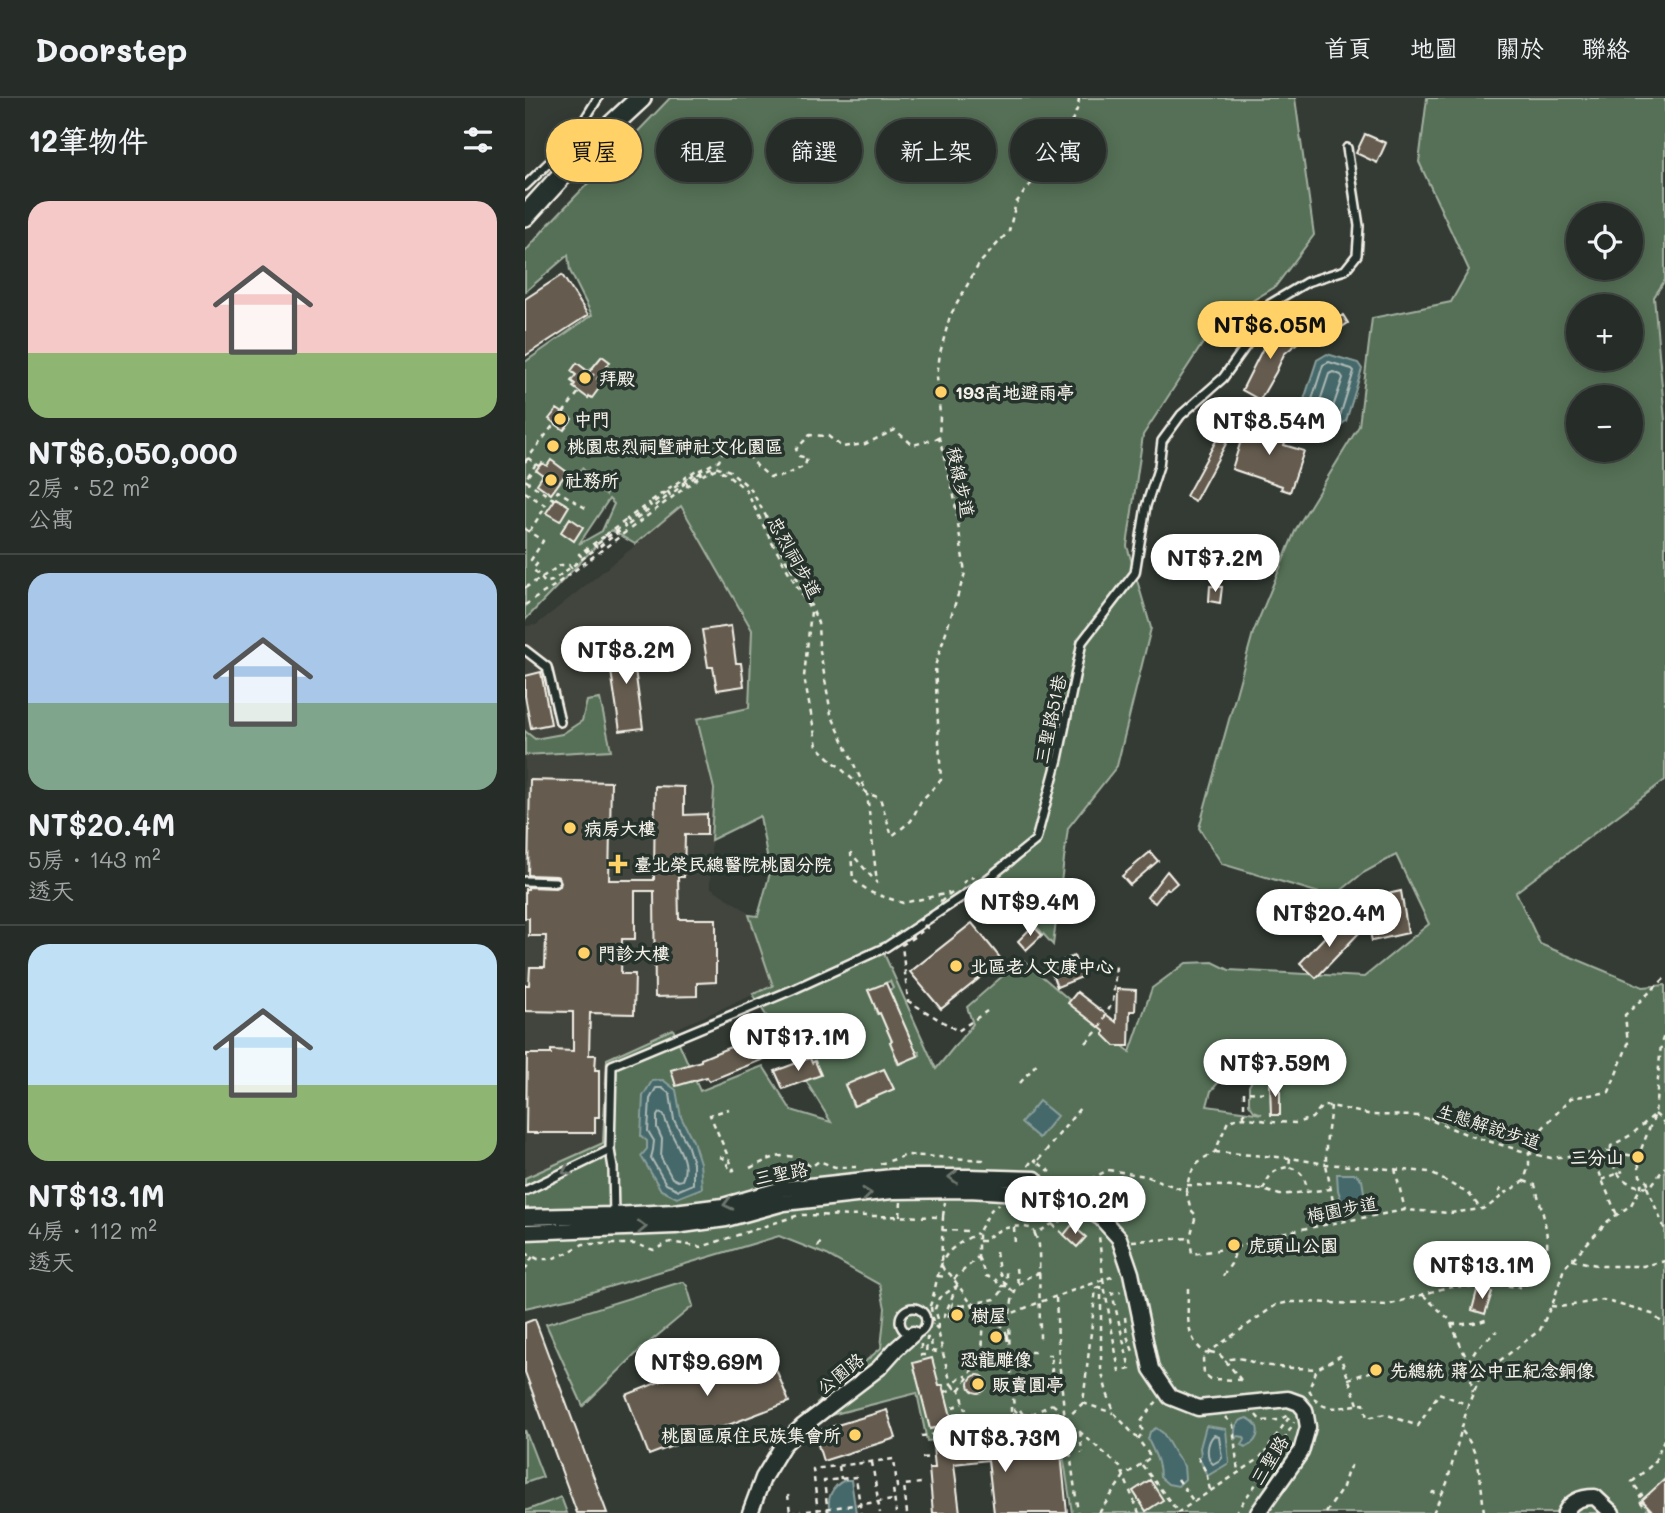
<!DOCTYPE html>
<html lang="zh-TW">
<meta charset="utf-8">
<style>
body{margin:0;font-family:Mali,"LXGW WenKai TC",sans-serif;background:#323833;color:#f1f3f6;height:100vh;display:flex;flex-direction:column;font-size:26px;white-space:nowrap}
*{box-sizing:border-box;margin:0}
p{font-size:23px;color:#a4a7a7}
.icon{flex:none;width:38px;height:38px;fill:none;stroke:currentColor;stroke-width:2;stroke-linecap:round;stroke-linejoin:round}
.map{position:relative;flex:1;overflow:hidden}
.details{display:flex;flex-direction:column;background:#262c27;width:525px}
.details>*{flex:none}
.top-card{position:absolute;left:21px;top:21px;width:665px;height:63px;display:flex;gap:14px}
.fabs{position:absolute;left:1041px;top:105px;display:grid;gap:14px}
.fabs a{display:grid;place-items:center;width:77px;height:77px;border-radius:50%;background:#262c27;box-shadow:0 4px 18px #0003,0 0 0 2px #424844;font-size:35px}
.price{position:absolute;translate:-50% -60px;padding:0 16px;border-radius:24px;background:#fff;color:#222;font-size:23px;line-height:46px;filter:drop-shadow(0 2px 4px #0008)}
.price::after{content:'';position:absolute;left:50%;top:42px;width:21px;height:16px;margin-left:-10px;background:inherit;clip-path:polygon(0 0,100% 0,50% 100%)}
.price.current{background:#ffd166;color:#111}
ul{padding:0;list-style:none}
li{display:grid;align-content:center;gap:14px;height:371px;padding:0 28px}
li+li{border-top:2px solid #424844}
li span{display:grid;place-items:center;height:217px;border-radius:21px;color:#555}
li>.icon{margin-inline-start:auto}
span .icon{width:126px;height:126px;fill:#fffc;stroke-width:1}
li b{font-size:30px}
h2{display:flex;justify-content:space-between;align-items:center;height:84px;padding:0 28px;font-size:30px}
.chip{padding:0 24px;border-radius:32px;background:#262c27;box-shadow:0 4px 18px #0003,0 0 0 2px #424844;font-size:24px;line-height:63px}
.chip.current{background:#ffd166;color:#111}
header{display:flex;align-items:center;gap:42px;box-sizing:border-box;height:98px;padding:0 35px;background:#262c27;border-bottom:2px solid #424844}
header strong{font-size:33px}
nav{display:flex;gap:38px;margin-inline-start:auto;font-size:24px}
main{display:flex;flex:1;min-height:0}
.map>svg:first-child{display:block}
.built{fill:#42453c}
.green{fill:#557057;stroke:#a4b0a0;stroke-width:2;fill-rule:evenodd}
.water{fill:#45686a;stroke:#8b9f9c;stroke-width:2}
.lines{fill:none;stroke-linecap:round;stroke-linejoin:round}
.shore{stroke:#aebab6;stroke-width:2}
.building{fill:#655c4f;stroke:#f4f1e8;stroke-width:2}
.lane-casing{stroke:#f4f1e8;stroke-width:12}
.street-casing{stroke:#f4f1e8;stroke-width:19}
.secondary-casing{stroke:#f4f1e8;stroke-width:24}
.path{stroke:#f4f1e8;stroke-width:2.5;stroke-dasharray:5 5;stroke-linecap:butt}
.lane{stroke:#26332d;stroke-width:7}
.street{stroke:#26332d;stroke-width:14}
.secondary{stroke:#26332d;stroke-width:19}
.path-bridge{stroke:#f4f1e8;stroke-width:2.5;stroke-dasharray:5 5;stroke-linecap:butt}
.oneway{stroke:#6e766e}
.poi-dot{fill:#ffd166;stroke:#26332d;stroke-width:2.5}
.labels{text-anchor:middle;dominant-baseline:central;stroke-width:7;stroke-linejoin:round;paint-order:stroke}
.poi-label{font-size:18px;font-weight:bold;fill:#f4f1e8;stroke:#26332d;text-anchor:start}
.street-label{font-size:18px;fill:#f4f1e8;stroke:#26332d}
</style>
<header>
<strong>Doorstep</strong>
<nav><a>首頁</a><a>地圖</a><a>關於</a><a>聯絡</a></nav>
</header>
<main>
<section class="details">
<h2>12筆物件<svg class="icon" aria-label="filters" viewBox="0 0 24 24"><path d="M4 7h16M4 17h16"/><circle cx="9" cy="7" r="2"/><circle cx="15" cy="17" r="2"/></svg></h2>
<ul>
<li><span style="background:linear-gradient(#f6c9c9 70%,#8fb573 0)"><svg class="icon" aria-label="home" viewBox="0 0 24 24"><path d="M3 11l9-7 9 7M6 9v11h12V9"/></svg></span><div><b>NT$6,050,000</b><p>2房 · 52 m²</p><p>公寓</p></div></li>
<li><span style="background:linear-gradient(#a9c7e8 60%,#7fa58c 0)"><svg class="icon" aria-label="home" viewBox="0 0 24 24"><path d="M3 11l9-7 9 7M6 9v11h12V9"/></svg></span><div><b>NT$20.4M</b><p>5房 · 143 m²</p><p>透天</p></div></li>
<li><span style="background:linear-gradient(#bfe0f5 65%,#8fb573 0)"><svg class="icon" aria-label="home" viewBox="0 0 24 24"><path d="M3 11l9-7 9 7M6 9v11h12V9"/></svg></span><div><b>NT$13.1M</b><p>4房 · 112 m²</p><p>透天</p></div></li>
</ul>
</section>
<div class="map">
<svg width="1140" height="1415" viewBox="0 0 1140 1415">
<rect width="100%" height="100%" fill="#333b34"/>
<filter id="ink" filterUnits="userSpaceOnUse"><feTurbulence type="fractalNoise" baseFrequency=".0143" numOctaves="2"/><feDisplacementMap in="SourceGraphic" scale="14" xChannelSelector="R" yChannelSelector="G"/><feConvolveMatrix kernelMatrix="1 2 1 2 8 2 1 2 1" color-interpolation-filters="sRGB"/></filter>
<g filter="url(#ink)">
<!-- built -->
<path class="built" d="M 155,409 L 226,533 L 224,610 L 173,622 L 188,695 L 185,789 L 222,813 L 248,888 L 82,961 L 78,1045 L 0,1080 L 0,528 L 11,527 L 117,442 Z"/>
<!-- green -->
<path class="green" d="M 145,0 L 770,0 L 789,137 L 750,189 L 691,225 L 618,337 L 602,448 L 626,530 L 592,668 L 543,730 L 528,847 L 463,774 L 356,849 L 411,971 L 448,926 L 442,909 L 497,861 L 605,954 L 627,890 L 661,865 L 688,864 L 704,872 L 839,879 L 904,826 L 871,757 L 838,775 L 808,799 L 697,766 L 674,730 L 728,535 L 771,431 L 834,328 L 847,220 L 926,204 L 944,172 L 894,64 L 902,0 L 1140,0 L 1140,182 L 1129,199 L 1140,323 L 1140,682 L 991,794 L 1015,846 L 1118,889 L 1140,887 L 1140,1415 L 547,1415 L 534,1330 L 402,1343 L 392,1295 L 302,1318 L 292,1305 L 356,1250 L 360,1210 L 355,1187 L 302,1157 L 254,1138 L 50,1199 L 0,1210 L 0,1080 L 78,1045 L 82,961 L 148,931 L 175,993 L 238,968 L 266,1012 L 306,1024 L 228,896 L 248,888 L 224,817 L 233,818 L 245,775 L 235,718 L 186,742 L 189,691 L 172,621 L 224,610 L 227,532 L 156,408 L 110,446 L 86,432 L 0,522 L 0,264 L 67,217 L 45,173 L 43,157 L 0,194 L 0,154 L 21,129 ZM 1054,117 L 1106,117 L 1106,170 L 1054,170 ZM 1054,208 L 1106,208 L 1106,261 L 1054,261 ZM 1054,299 L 1106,299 L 1106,352 L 1054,352 ZM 57,370 L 81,396 L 81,397 L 51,378 ZM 84,401 L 89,406 L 77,433 L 54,446 ZM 365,883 L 368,890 L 364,892 L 391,954 L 394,953 L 395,957 L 377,961 L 378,965 L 373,966 L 371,961 L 374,959 L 365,944 L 367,943 L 355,915 L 352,916 L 350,911 L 353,909 L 348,898 L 346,899 L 343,892 L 361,888 L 360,885 ZM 359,971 L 368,991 L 328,1008 L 326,1003 L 328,1002 L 320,986 L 332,984 L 331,982 L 348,975 L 349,977 ZM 705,971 L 729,979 L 724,988 L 724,1006 L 729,1013 L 737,1016 L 682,1008 L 686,993 Z
M 75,601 L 86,652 L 0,657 L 0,633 L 10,641 L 37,636 L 57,623 L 62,603 Z
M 156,1184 L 159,1184 L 162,1188 L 168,1208 L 114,1253 L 58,1308 L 21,1226 Z
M 0,1332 L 18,1379 L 0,1385 Z
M 36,1399 L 42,1415 L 0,1415 L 0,1413 Z"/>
<!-- water -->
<path class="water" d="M 802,256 L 833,265 L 837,271 L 821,323 L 812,330 L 781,321 L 776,311 L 792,262 Z
M 138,982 L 151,992 L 156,1019 L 168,1043 L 175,1065 L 177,1090 L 152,1100 L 136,1092 L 116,1058 L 122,1051 L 122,1043 L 116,1038 L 118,998 L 127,983 Z
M 514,1003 L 532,1018 L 514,1040 L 496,1025 Z
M 812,1076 L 831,1076 L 837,1082 L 839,1094 L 833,1105 L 818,1108 L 813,1092 Z
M 722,1320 C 737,1326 736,1342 721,1349 L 717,1347 L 720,1342 L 719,1339 L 713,1338 L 710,1341 C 709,1330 710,1323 722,1320 Z
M 681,1328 L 701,1331 L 704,1365 L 682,1378 L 674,1359 L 676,1357 L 675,1350 Z
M 631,1330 L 638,1335 L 650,1356 L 659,1368 L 660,1381 L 653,1388 L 643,1386 L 635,1379 C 635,1363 629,1355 623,1341 L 625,1334 Z
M 320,1382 L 326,1382 L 331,1415 L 305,1415 C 301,1400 307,1388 320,1382 Z"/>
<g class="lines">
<!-- shore -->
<path class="shore" d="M 804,264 L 827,271 L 829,273 L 815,318 L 810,322 L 787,316 L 784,311 L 798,267 Z
M 808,274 L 816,277 L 818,280 L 808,309 L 805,311 L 796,309 L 794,306 L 804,276 Z
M 131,990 L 137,990 L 145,996 L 149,1022 L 162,1046 L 168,1065 L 168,1086 L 154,1092 L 141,1086 L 126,1060 L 128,1052 L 129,1043 L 123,1033 L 125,1001 Z
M 134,1015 L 139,1017 C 143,1038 168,1061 157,1082 L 153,1083 L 147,1080 L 136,1060 L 137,1041 L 132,1030 L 132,1018 Z
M 689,1337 L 694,1339 L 697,1360 L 695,1362 L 688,1366 C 680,1359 682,1344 689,1337 Z"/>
</g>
<!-- building -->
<path class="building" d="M 840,36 L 861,45 L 852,65 L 831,55 Z
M 37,177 L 63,217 L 0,258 L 0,201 Z
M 818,217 L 823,225 L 810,234 L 805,226 Z
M 761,225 L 776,242 L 759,256 L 751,274 L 735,302 L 717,292 L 742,242 Z
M 77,258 L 85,264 L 72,281 L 78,285 L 67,300 L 64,298 L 63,300 L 48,289 L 50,286 L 46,283 L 51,277 L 46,273 L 52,265 L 64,274 Z
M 32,311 L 47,321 L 39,332 L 24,321 Z
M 745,327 L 764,333 L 759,347 L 779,353 L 765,394 L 756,391 L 757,388 L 707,371 L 718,336 L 730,339 L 734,329 L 743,332 Z
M 693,339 L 702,344 L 670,403 L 661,398 Z
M 26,362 L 42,374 L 26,396 L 12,386 L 18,377 L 11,372 L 17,365 L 22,368 Z
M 31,400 L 44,408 L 35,423 L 21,415 Z
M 45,420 L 58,429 L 49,443 L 36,434 Z
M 685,488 L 697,489 L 695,505 L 684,503 Z
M 206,528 L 211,565 L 216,565 L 219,588 L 192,592 L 188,569 L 183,569 L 177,532 Z
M 106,542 L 118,630 L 95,633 L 83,553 L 90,552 L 89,545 Z
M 16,574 L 26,626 L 6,630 L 0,598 L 0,578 Z
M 5,682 L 86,684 L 84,782 L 129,782 L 130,688 L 159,689 L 159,717 L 182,716 L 182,737 L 160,737 L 159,779 L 153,779 L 154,821 L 191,821 L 191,884 L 172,885 L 172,898 L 130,899 L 129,793 L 110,793 L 110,841 L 97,841 L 96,876 L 110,876 L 109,916 L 65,915 L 64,957 L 71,957 L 70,972 L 74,972 L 74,1019 L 70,1019 L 70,1035 L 1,1035 L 2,956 L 26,956 L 26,952 L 48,953 L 48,914 L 0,913 L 0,887 L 4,887 L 5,869 L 20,869 L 21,838 L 4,838 L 4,820 L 0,820 L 0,791 L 3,791 L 3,789 L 30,790 L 35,788 L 36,784 L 34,779 L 31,778 L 3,777 Z
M 625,754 L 633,763 L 605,787 L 597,778 Z
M 642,773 L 652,785 L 644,792 L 642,790 L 630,805 L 622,799 Z
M 876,793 L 883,835 L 847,843 L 843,825 L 840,828 L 834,802 Z
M 821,823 L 834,835 L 791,880 L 775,865 L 812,826 L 815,829 Z
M 447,825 L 477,862 L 416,911 L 385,874 Z
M 508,828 L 517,837 L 501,852 L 493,843 Z
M 549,858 L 557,879 L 532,889 L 524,868 Z
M 361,885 L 393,958 L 374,966 L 365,944 L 367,943 L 355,915 L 353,916 L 343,892 Z
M 592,891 L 611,892 L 610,913 L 605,913 L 604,948 L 590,948 L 579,937 L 579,933 L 543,905 L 552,894 L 591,924 Z
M 242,934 L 250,953 L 243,956 L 244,959 L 184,983 L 182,979 L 151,988 L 146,972 L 176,963 L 176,961 Z
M 285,960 L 287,965 L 290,963 L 296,977 L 258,991 L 250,973 Z
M 359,971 L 369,991 L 329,1008 L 320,987 Z
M 745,986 L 755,986 L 755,1017 L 746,1017 Z
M 547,1127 L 561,1139 L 552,1149 L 539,1137 Z
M 953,1189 L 967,1194 L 960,1216 L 947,1212 Z
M426 1217a6 6 0 1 1 12 0a6 6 0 1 1-12 0Z
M 10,1221 L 82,1415 L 52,1415 L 0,1274 L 0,1225 Z
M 240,1243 L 264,1304 L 124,1357 L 101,1297 L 157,1275 L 154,1267 L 170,1260 L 173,1268 Z
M 407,1260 L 414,1287 L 418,1287 L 428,1326 L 405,1331 L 388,1265 Z
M444 1286a9 9 0 1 1 18 0a9 9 0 1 1-18 0Z
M 362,1312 L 371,1340 L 298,1363 L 289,1334 Z
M 534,1335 L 542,1415 L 469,1415 L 463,1362 L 429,1366 L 435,1415 L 408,1415 L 404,1370 L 410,1370 L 408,1347 Z
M 1140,1381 L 1140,1415 L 1129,1415 L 1117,1402 Z
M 625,1382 L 638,1402 L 621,1413 L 608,1393 Z"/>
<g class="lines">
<defs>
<path id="lane" d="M 0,88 L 47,42 L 73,0
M 0,552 L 22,569 L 35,624
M 0,783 L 30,784
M 0,1093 L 85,1052
M 89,1118 L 88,1070 L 85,1052 L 87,967 L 267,892 L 361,849 L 459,784 L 511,742 L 533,661 L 557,544 L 610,475 L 621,408 L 634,368 L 637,343 L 656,317 L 698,280 L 728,238 L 745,206 L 782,184 L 820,172 L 832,157 L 834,128 L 822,50
M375 1223a13 13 0 1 1 26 0a13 13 0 1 1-26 0Z"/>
<path id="street" d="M 0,1119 L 89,1117 L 149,1114 L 198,1108 L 257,1091 L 367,1079 L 445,1079 L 510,1081 L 516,1090 L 522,1091 L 554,1106 L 576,1120 L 594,1140 L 606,1175 L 626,1271 L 645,1299 L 673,1310 L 763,1301 L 774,1305 L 780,1312 L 783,1329 L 776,1354 L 733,1415
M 0,1134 L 150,1128 L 201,1121 L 259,1105 L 367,1093 L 444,1092 L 508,1096 L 516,1090
M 225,1415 L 238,1380 L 258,1347 L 278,1328 L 354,1270 L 371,1251 L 388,1236
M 1040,1415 C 1046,1402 1057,1399 1070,1399 L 1087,1415"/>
<path id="secondary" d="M 0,118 L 61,51 L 116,0"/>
</defs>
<!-- lane casing -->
<use href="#lane" class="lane-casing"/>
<!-- street casing -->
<use href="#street" class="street-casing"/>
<!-- secondary casing -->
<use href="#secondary" class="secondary-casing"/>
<!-- path -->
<path class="path" d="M 68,277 L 69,276
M 38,315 L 54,294
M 3,360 L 14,368
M 0,364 L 30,325
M 11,366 L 0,382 L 28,401 L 33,393 L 62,411
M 176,373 L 175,372 L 194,363 L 201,346 L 207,343 L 214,345 L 232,368 L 245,379 L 258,378 L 280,368 L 282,360 L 274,358 L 271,351 L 285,337 L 303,338 L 317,349 L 340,346 L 370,332 L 388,347 L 414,340
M 176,377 L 175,375 L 190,368 L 205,373 L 225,390 L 246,427 L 258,457 L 273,482 L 279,498 L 284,503 L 293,525 L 294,547 L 306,616 L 342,695 L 352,785 L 326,755 L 328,782 L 347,795 L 378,805 L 424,795
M 0,394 L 21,408 L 4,434
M 0,431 L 18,443 L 6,462 L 12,466 L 8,471 L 16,480
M 0,490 L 36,467 L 44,467 L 49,473
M 0,507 L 29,488 L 174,379 L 190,371 L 202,376 L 221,392 L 246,443 L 286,513 L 279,579 L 292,648 L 342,695 L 355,700 L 367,738 L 386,723 L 396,703 L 416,682 L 410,568 L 440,475 L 429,398 L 414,340 L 415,318 L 412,278 L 415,255 L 425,218 L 454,166 L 484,133 L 491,105 L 504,88 L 536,55 L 542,34 L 553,9 L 554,0
M 438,785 L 445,779 L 449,780
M 561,945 L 574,931 L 588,903 L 591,867
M 495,985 L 514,963
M 806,1008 L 801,1047 L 801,1066 L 812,1125
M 1130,1016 L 1137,1022 L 1140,1027
M 1128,1018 L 1106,1037 L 1086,1048 C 1084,1072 1100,1092 1126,1088 L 1140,1069
M 719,1019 L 719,994 L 743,995
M 905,1020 C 941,1028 976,1034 1012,1034
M 690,1054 L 765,1060 L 801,1066 L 904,1074 L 944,1096 L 956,1111
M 1068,1055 L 1077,1082 L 1092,1117
M 195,1059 L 200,1061 L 205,1073 L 209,1072 L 185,1017 L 204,1011
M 765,1060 L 764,1069 C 777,1073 780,1079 782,1092
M 355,1066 L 382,1057 L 458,1062 L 458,1065
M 503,1068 L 508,1061 L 512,1064
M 225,1070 C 248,1059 264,1050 286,1069 L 294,1063 L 310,1069 L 331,1069
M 870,1071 L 880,1112
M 526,1074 L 512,1064 L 555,1010
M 1077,1082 L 1098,1073
M 999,1083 L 1010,1087 C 1019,1119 1026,1138 1020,1173
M 662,1087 L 698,1088 L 738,1092 L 755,1097 L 806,1091
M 548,1089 L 549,1090 L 583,1072 L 621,1078 L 661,1093 L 664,1080 L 669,1069 L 679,1060 L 690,1054 L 703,1023 L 719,1019 L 748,1024 L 771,1025 L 787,1020 L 797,1008 L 806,1008 L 847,1017 L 895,1018 L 946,1038 L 1004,1055 L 1026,1060 L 1085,1053 L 1113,1059
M 1122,1089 L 1140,1132
M 738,1092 C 744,1078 747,1071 764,1069
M 661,1093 L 666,1112 L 671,1117 L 665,1140 L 667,1156 L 712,1149 L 761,1134 L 880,1112 L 925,1115 L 957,1111 L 964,1108 L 977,1098 L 974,1093 L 977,1090 L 981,1095 L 999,1083 L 1004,1067 L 1004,1055 L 1014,1034 L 1046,1000 L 1084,994 L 1103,946 L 1100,917 L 1140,880
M 523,1107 C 529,1117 540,1117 550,1120
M 375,1118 L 376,1104
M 418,1118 L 420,1104
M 810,1118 L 847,1109
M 527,1126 L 539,1137
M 489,1129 L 490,1146
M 417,1132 L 445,1133
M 510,1136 L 514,1147 L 515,1241
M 454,1143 L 460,1143 C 471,1130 491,1125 508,1131 L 510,1136 L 527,1126 L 544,1120
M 607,1143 L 665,1140
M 293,1149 L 297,1141
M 471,1154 C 474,1172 474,1183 489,1194
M 0,1155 L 13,1161 L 26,1161 L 42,1155 L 58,1146 L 110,1146 L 129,1152 L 145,1144 L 176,1149 L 274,1117 L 418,1119 L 416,1166 L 419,1172 L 425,1176 L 461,1226
M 453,1159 L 461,1178 L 471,1182 L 474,1188 L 481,1188
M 1047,1162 L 1077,1168 L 1118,1168 L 1140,1163
M 491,1170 L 493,1186 L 494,1186
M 0,1172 L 8,1158
M 515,1175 C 504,1177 495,1183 490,1194 C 479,1217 487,1284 489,1311 C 499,1324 515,1312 527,1306
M 413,1178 L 421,1179
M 698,1178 L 706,1166 L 712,1149
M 429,1181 L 453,1159 L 453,1135 L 466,1112 L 474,1106
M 578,1181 L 594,1273 L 605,1271 L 587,1195 L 596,1194
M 432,1187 L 419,1219 L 423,1220 L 428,1205 L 436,1208 L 434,1211
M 433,1187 L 414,1200 L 410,1211 L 413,1221 L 413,1232 L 418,1255 L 426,1286 L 435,1292 L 441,1312
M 663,1190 C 663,1215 659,1241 682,1256
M 474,1197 L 481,1188 L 481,1171
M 898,1197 L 924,1221 L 943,1264 L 948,1294
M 531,1200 L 534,1262 L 540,1322
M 1026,1208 L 1035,1209 L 1078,1202 L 1127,1216 L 1140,1227
M 406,1209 L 408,1226 L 413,1231
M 400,1217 C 414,1197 408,1166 428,1150 C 435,1144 444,1140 452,1135
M 600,1219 L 602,1238 L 609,1256
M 464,1225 C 475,1224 480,1228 482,1238 L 485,1238
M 461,1226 L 515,1204 L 589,1178
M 926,1226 C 939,1226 951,1226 963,1221
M 401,1234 L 408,1226
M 482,1238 L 483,1248
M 396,1246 L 396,1257 L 401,1257 L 402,1240 L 406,1240 L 407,1253 L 417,1255
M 505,1254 L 510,1254
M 685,1254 L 694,1256 L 700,1262
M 522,1257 L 526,1257
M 943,1264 L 951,1251 L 972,1233
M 525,1273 L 527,1273 L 526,1262 L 529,1262
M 823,1281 L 848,1273
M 716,1282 L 686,1281 L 679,1276 L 678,1261 L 684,1254 L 751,1207 L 765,1204 L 779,1204 L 863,1207 L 926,1188 L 949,1189 L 965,1186 L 996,1189
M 716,1282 L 700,1262 C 723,1257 721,1265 739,1267 C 756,1270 774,1270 792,1271
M 435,1292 C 442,1283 454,1259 457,1249 C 459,1240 456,1234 461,1226
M 420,1294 L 430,1290 L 428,1286 L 435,1279 L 442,1278
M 558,1305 L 588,1315
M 527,1306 L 531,1309 L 534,1318 L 540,1322 L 541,1324 L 555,1334 L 595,1369 L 614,1415
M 833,1306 L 815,1258 L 792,1271 L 784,1291 C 796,1319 816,1308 839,1306 L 842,1320 L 860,1316 L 893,1328 L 914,1295 L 943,1307
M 428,1309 L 438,1306
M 486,1309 L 486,1315 L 489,1315
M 495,1312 L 504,1326
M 489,1315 L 490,1328
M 731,1317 L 736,1323 L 754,1322 L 765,1316
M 700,1319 L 708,1327 L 713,1375
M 540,1322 L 558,1305 L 571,1190 L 576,1188 L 578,1181 L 574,1137
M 541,1324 L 553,1415
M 937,1333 C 956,1355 956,1387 959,1415
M 555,1334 L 557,1355
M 396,1338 L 539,1322
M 613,1341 L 618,1334 L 615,1325 L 632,1303
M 744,1348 L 765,1318
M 673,1359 L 681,1374 L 685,1392
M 397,1360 L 409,1359
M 347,1364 L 355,1415
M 617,1367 L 653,1414
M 314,1368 L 316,1381
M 653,1381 L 669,1404
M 907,1396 L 908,1394 L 916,1397
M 263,1397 L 265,1415
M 282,1413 L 369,1402
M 265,1415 L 276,1413
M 293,1415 L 288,1371 L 369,1361 L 372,1389 L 368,1390 L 371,1415
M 303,1415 L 299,1383 L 331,1379 L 336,1415
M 382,1415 L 379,1387 L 396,1385
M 574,1415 L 599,1378 L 626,1359 L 613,1341 L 590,1316 L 582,1295 L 576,1271 L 576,1188
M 652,1415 L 713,1375 L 734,1361 L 738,1356
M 710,1415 L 731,1386 L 741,1353 L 750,1359 L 769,1324
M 801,1415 L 818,1389 L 823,1372 L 828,1365
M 908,1415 L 922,1385 L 943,1307 L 956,1277 L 1015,1232 L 1029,1202 L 1039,1170 L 1083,1123 L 1106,1107 L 1116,1089 L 1116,1086 L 1123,1086 L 1122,1083 L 1115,1078 L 1113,1059 L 1130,1016 L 1136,946 L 1140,934
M 1124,1415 L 1113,1400 L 1117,1397 L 1107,1384 L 1129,1365 L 1140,1339"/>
<!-- lane -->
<use href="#lane" class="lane"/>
<!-- street -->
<use href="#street" class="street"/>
<!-- secondary -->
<use href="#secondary" class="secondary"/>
<!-- path-bridge -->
<path class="path-bridge" d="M 16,480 L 20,485 L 27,483 L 72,450 L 70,447 L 56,458 L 54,456 L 78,439 L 80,441 L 72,446 L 74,449 L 100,429 L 99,427 L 81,440 L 79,438 L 100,423 L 103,427 L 124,412 L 122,410 L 104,423 L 102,421 L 124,405 L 127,410 L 143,398 L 141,395 L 128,405 L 126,403 L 142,392 L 145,397 L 159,386 L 157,384 L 146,392 L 144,390 L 158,381 L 162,385 L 171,378 L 170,375 L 161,382 L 160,380 L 171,372 L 173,376 L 175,375
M 427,795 L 414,805 L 415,807 L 395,822 L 402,830 L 377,847 L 383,903 L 433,933 L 462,913
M 436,1208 L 470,1201 L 474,1197"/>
</g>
<!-- one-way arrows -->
<defs><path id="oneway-chevron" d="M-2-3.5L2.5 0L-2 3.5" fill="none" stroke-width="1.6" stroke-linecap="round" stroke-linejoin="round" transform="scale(1.75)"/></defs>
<g class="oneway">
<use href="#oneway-chevron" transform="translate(42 1073) rotate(154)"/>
<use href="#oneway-chevron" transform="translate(428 1079) rotate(180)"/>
<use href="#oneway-chevron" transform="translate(342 1096) rotate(-6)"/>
<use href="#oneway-chevron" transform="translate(203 1106) rotate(166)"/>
<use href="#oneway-chevron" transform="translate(117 1129) rotate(-2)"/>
</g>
</g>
<!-- markers -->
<g class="poi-dot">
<circle cx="60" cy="280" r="7"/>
<circle cx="416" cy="294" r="7"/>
<circle cx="35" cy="321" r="7"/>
<circle cx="28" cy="348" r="7"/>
<circle cx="26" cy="382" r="7"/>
<circle cx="45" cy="730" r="7"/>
<path d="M89.5 755.5h7v7h7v7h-7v7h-7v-7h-7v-7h7z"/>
<circle cx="59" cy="855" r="7"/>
<circle cx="431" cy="868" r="7"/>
<circle cx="1113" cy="1059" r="7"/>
<circle cx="709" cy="1147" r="7"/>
<circle cx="432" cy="1217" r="7"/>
<circle cx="471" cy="1239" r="7"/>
<circle cx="851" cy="1272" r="7"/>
<circle cx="453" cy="1286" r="7"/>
<circle cx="330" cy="1337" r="7"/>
</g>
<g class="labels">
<!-- poi labels -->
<g class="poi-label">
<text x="74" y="280">拜殿</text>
<text x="430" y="294">193高地避雨亭</text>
<text x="49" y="321">中門</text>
<text x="42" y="348">桃園忠烈祠暨神社文化園區</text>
<text x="40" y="382">社務所</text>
<text x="59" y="730">病房大樓</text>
<text x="109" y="766">臺北榮民總醫院桃園分院</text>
<text x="73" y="855">門診大樓</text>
<text x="445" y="868">北區老人文康中心</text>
<text x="1099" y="1059" text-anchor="end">三分山</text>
<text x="723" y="1147">虎頭山公園</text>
<text x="446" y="1217">樹屋</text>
<text x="471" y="1261" text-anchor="middle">恐龍雕像</text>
<text x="865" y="1272">先總統 蔣公中正紀念銅像</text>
<text x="467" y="1286">販賣圓亭</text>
<text x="316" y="1337" text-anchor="end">桃園區原住民族集會所</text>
</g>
<!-- street labels -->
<g class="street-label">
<text transform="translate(436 384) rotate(78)">稜線步道</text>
<text transform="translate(270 459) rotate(61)">忠烈祠步道</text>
<text transform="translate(525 621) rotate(-78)">三聖路51巷</text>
<text transform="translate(964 1028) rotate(18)">生態解說步道</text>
<text transform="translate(256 1075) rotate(-11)">三聖路</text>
<text transform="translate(817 1111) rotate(-11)">梅園步道</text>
<text transform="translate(315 1275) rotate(-38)">公園路</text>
<text transform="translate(744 1362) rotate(-58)">三聖路</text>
</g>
</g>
</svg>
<div class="fabs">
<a><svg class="icon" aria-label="locate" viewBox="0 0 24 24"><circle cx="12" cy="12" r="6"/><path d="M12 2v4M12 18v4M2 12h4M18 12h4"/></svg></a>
<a>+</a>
<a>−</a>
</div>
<b class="price current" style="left:745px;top:263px">NT$6.05M</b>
<b class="price" style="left:744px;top:359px">NT$8.54M</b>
<b class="price" style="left:690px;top:496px">NT$7.2M</b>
<b class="price" style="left:101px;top:588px">NT$8.2M</b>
<b class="price" style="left:505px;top:840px">NT$9.4M</b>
<b class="price" style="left:804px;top:851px">NT$20.4M</b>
<b class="price" style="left:273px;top:975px">NT$17.1M</b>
<b class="price" style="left:750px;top:1001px">NT$7.59M</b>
<b class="price" style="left:550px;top:1138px">NT$10.2M</b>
<b class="price" style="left:957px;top:1203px">NT$13.1M</b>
<b class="price" style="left:182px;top:1300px">NT$9.69M</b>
<b class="price" style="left:480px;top:1376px">NT$8.73M</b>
<div class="top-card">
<a class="chip current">買屋</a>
<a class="chip">租屋</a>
<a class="chip">篩選</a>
<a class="chip">新上架</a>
<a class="chip">公寓</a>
</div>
</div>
</main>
